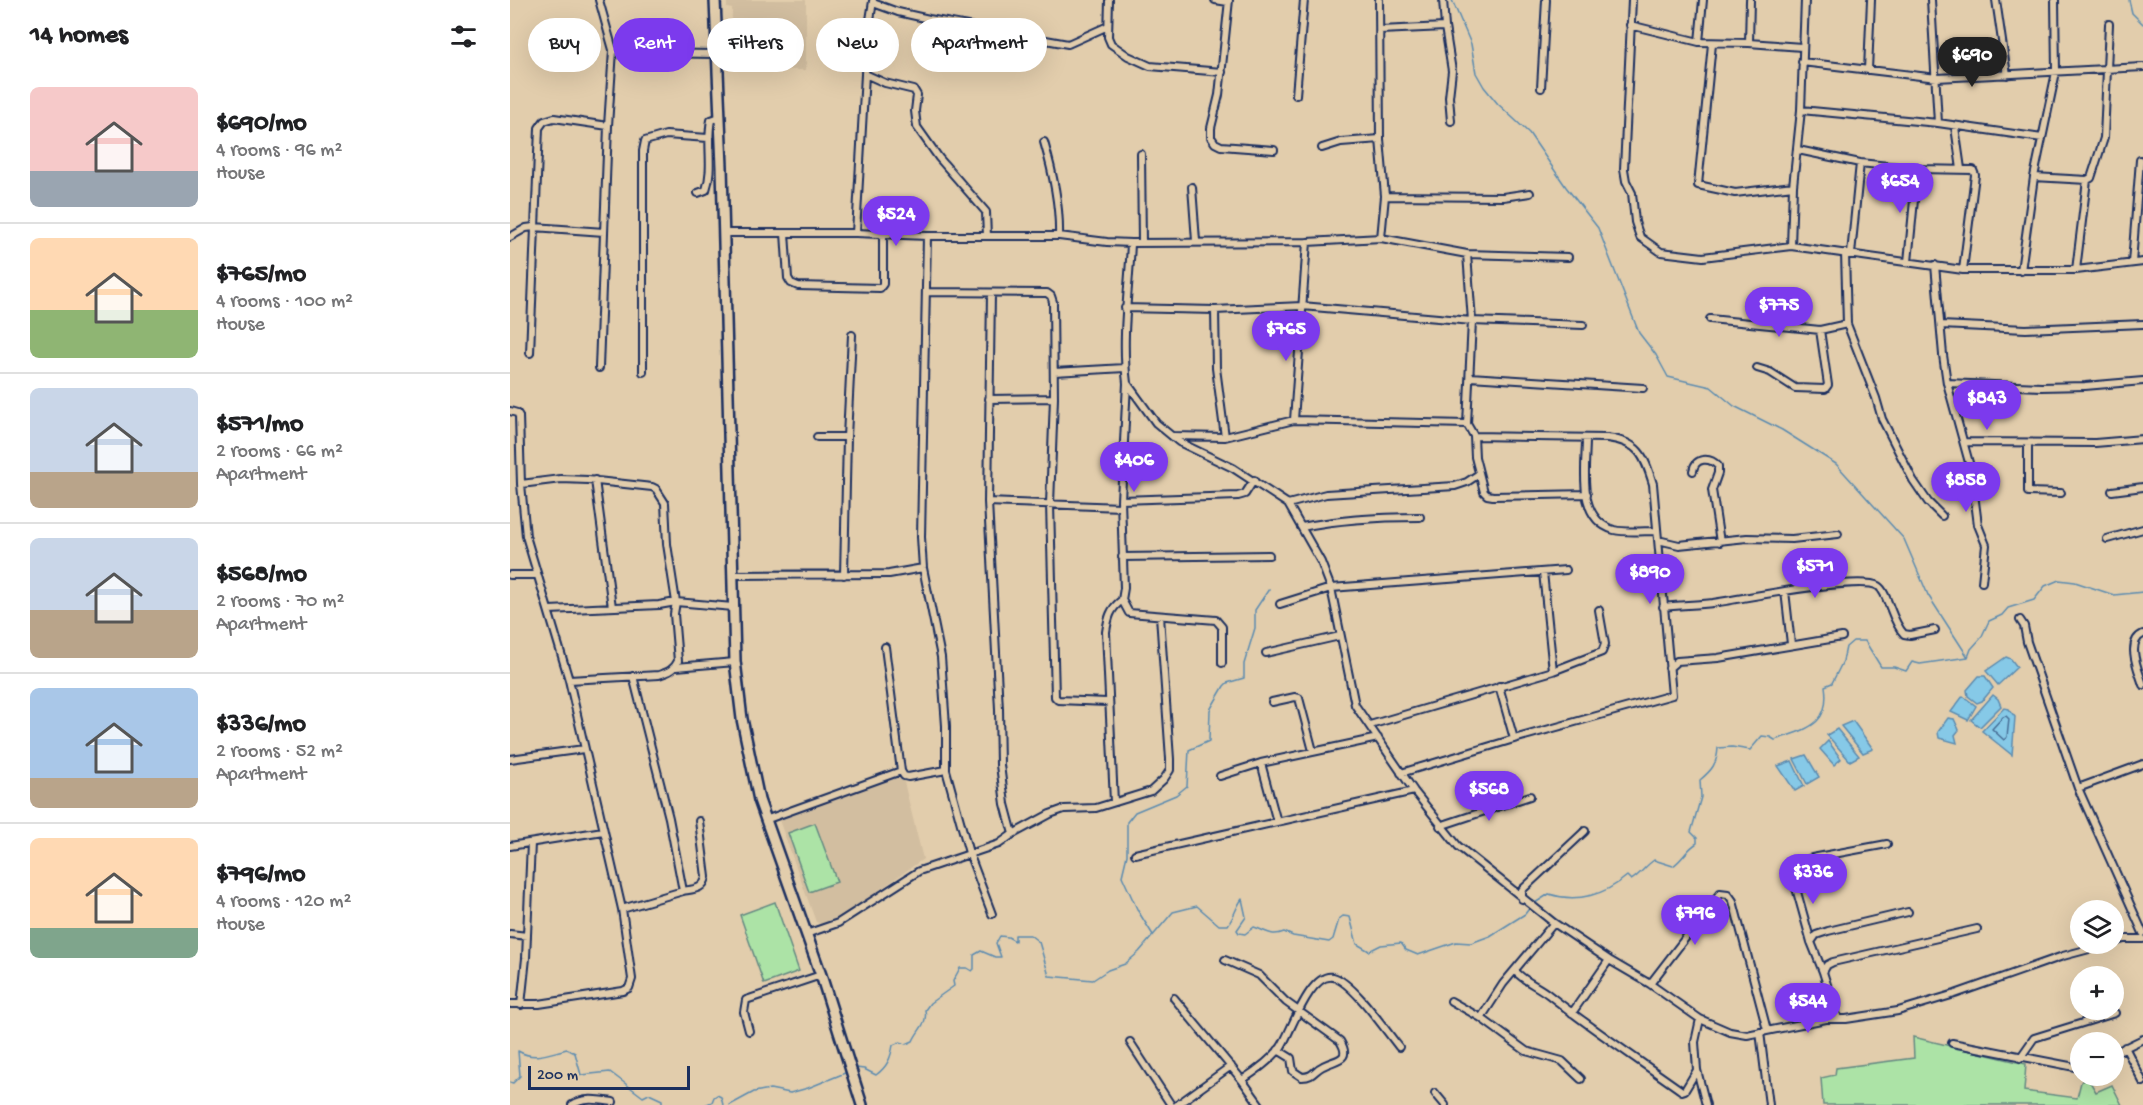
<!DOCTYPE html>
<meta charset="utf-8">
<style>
body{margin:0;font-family:"Gochi Hand",sans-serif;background:#f6f6f6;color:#202124;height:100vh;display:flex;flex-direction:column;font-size:22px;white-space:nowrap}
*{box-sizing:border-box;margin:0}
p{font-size:20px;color:#757577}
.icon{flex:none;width:33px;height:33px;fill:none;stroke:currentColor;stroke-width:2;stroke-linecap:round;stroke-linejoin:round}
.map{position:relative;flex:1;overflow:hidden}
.side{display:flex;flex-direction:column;background:#fff;width:510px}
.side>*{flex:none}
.banner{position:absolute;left:18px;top:18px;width:570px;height:54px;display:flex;gap:12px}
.fabs{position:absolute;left:1560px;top:900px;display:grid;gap:12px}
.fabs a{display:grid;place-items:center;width:54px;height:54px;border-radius:50%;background:#fff;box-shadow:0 6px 24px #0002;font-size:30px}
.scale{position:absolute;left:18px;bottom:15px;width:162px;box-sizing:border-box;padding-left:6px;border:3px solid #1b2f5e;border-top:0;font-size:16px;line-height:21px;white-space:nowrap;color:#1b2f5e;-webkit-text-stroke:4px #e2cdac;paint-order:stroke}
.price{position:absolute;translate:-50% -51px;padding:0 14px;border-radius:21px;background:#7c3aed;color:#fff;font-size:20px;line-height:39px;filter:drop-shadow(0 2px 3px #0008)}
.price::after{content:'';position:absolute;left:50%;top:36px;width:18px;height:14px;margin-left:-9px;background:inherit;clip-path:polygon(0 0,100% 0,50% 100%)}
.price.selected{background:#222;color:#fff}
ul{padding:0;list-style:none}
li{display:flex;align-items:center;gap:18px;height:150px;padding:0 30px}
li+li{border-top:2px solid #e0e0e0}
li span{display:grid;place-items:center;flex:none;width:168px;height:120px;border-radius:9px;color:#555}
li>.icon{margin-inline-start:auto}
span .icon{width:72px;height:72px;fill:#fffc;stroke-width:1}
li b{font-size:26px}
h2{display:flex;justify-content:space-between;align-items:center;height:72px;padding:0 30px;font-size:26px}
.chip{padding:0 21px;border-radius:27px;background:#fff;box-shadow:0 6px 24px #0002;font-size:21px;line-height:54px}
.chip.selected{background:#7c3aed;color:#fff}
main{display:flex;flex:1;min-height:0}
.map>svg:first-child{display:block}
.built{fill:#d2bea0}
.green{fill:#ace3a6;stroke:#648982;stroke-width:1.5}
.water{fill:#86c9e7;stroke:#5b8bb0;stroke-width:1.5}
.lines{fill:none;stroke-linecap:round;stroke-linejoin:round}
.shore{stroke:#466d95;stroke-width:1.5}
.stream{stroke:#5b8bb0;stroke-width:1.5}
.street-casing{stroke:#1b2f5e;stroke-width:10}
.secondary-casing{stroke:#1b2f5e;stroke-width:14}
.street{stroke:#e2cdac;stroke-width:6}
.secondary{stroke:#e2cdac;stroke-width:9}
</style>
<main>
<section class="side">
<h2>14 homes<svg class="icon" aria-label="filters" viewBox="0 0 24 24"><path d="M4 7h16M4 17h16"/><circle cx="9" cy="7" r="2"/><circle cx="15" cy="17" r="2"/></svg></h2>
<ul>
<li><span style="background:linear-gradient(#f6c9c9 70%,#9aa5b1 0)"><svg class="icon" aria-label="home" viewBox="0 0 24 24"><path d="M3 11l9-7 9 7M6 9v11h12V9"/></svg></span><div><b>$690/mo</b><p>4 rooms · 96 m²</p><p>House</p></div></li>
<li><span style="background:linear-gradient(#ffd9b3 60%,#8fb573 0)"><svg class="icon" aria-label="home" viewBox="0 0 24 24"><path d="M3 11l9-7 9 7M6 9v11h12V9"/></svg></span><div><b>$765/mo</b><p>4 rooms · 100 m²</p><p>House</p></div></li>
<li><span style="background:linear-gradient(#c9d6e8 70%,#b9a48a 0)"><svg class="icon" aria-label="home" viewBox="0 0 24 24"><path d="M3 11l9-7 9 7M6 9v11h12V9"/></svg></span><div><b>$571/mo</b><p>2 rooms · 66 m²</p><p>Apartment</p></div></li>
<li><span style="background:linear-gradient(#c9d6e8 60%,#b9a48a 0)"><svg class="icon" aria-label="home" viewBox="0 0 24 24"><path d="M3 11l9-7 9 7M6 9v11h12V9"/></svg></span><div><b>$568/mo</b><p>2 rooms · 70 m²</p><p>Apartment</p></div></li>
<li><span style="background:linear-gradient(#a9c7e8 75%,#b9a48a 0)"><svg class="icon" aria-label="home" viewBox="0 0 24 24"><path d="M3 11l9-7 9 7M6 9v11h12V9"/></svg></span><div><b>$336/mo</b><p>2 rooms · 52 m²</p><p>Apartment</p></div></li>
<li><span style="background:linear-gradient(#ffd9b3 75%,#7fa58c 0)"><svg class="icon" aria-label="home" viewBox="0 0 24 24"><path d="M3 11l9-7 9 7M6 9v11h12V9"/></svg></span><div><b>$796/mo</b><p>4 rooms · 120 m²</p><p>House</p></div></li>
</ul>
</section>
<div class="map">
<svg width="1633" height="1105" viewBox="0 0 1633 1105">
<rect width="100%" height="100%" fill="#e2cdac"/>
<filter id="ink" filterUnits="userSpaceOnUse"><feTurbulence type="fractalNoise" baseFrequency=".0167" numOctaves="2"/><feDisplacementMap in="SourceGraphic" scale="12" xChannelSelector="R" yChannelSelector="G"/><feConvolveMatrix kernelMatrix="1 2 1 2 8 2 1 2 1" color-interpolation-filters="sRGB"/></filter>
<g filter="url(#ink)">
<!-- built -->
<path class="built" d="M 217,0 L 296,0 L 296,70 L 221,69 L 222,9 L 217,8 Z
M 392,774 L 413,859 L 337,913 L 313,925 L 306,922 L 269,820 Z"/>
<!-- green -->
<path class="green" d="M 305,823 L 327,882 L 299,892 L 278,833 Z
M 265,902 L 289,971 L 254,984 L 230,915 Z
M 1403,1037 L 1516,1064 L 1514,1091 L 1567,1098 L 1571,1082 L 1577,1077 L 1586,1092 L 1602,1085 L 1612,1105 L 1313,1105 L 1311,1078 L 1325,1075 L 1326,1068 L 1404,1058 Z"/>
<!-- water -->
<path class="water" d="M 1496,657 L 1501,659 L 1507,667 L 1488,685 L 1476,671 Z
M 1469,676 L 1475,676 L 1483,688 L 1472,701 L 1467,703 L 1458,696 L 1457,690 Z
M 1483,695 L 1488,699 L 1491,706 L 1470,727 L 1461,720 Z
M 1453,696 L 1466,706 L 1458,720 L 1441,712 Z
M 1494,708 L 1499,709 L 1505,717 L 1502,755 L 1472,731 Z
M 1438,718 L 1444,719 L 1449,730 L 1445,735 L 1447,743 L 1429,738 L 1428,732 Z
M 1343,721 L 1363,749 L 1353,753 L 1331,726 Z
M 1327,729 L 1349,756 L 1340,761 L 1317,735 Z
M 1318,741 L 1331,759 L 1324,765 L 1310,749 Z
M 1296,755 L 1309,777 L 1297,784 L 1284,759 Z
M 1282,761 L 1294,786 L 1285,791 L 1268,766 Z"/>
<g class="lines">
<!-- shore -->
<path class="shore" d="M 1496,716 L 1499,719 L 1497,737 L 1494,740 L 1482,729 L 1493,717 Z"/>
<!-- stream -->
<path class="stream" d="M 942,0 L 961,44 L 966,73 L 974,87 L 988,104 L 1019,133 L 1056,187 L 1088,228 L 1129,333 L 1146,355 L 1158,377 L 1201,387 L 1224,406 L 1272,430 L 1326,464 L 1394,539 L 1418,595 L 1458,657
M 1619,0 L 1622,13 L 1633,24
M 1025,903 L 1039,894 C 1067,903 1095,895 1117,876 L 1121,880 C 1130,875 1135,866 1144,860 L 1163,866 C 1173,859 1177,849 1187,843 L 1187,838 L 1181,832 L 1191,797 L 1190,780 C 1202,770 1207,764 1208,748 L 1222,747 L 1240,750 L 1252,736 L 1260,737 L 1265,740 C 1296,729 1321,726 1315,686 L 1322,683 L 1333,661 L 1336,647 L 1343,641 L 1355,641 L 1371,667 L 1384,667 L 1396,671 L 1402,662 L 1410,664 L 1458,657 L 1461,649 L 1471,638 L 1479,621 L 1492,615 L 1498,608 L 1524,600 L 1535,586 L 1549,580 L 1565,582 L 1604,595 L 1633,592
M 643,935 L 628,911 L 612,876 L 617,855 L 617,822 L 625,812 L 666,795 L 677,786 L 679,750 L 699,741 L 700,710 L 714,686 L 717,683 L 734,678 L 734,664 L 745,628 L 745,610 L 759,589
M 346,1068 L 354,1069 L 366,1075 C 377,1067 381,1058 383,1045 L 390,1042 L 396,1044 L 403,1041 C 408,1029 418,1024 415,1010 L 420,1003 L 444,986 L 443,981 L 450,968 L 457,968 L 462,971 L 464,969 L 464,955 L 471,951 L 485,957 L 491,957 L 486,943 L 490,936 L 498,937 L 505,941 L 505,935 L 520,935 L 529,942 L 539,976 L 583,980 L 598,970 L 615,964 L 629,952 L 663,912 L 687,906 L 709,925 L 718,925 C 724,917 726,907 732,899 L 736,917 L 727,930 L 729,933 L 735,934 L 744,927 C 756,931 761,937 774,932 L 783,936 L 819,942 L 823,939 L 829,919 L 833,916 L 840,917 L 847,944 L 859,951 L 871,945 L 891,943 L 896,950 L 908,955 L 946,942 L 961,943 L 980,936 L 1015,914 L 1021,906
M 0,1082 L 3,1083 L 10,1076 L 8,1051 C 25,1061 39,1053 57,1049 L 65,1053 L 71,1075 L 100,1072 L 133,1097 L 139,1094 L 152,1100 L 152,1105
M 195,1105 L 202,1102 L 204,1097 L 207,1095 L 211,1097 L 213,1105
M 220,1105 L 244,1092 L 260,1089 L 280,1093 L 298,1088 L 335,1073"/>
<defs>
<path id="street" d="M 599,0 L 598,37 L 601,44 L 618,56 L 640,66 L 712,72
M 705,0 L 718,2
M 719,0 L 709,95 L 701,128 L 701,137 L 705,143 L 711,146 L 764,150
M 869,0 L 870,139 L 875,196 L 871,238
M 933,0 L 935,27
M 1122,0 L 1114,169 L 1116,181 L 1122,193 L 1125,222 L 1130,237 L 1151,252 L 1193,257 L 1281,246 L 1453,270 L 1566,270 L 1633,262
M 1421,0 L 1428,123
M 1486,0 L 1497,75
M 363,3 L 388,12 L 419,19 L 558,44 L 598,26
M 1120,25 L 1189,42 L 1239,43 L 1292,47
M 870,30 L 935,27 L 942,71 L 939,97 L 941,121
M 1189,42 L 1193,0
M 1239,43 L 1240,0
M 1202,44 L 1188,185 L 1225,193 L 1283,186
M 103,50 L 133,53 L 206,54
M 413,55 L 419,19
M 1292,62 L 1427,78 L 1633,67
M 1358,70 L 1361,0
M 355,74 L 375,83 L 404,90 L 407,95 L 405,111 L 407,127 L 429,158 L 476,212 L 477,236
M 1031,88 L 1036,0
M 786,95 L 794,0
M 1291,110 L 1428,123 L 1532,138
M 1445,127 L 1451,169
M 534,142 C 543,173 550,204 549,236
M 812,148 L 831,142 L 870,139
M 1288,150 L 1350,163 L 1407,169 L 1463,170 L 1465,175 L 1453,270
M 631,154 L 632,243
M 1524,177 L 1577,180 L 1581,178 L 1594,138 L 1599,24
M 682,187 L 686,241
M 188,193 L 196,190 C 204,167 196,144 201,120 L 210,117
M 875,196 L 993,197 L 1020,193
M 213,233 L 346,233 L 417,236 L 549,236 L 597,242 L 621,243 L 797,242 L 871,238 L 957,254 L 1058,257
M 275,233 L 278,278 L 281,283 L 288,286 L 370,288 L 373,284 L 373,234
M 346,233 L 357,39 L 363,1
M 417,236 L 411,537 L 413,568 L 431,657 L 436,726 L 436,770 L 459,853 L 482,914
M 0,237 L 16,228 L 24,227 L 94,232
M 621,243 C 619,290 611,336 617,383 L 611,500 L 614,588 L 612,600 L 619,613 L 706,620 L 712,627 L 712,663
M 1281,246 L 1283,186 L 1291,110 L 1295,0
M 1335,253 L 1337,324 L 1366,398 L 1372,419 L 1403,480 L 1418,502 L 1432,516
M 957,254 L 962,321 L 957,424 L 964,436 L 965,457 L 974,492 L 977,495 L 983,496 L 1077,494
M 1341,254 L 1350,163
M 1398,262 L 1407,169
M 1622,263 L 1630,160
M 1425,265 L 1433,355 L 1437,383 L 1461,470 L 1468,525 L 1476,545 L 1472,582
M 1566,270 L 1577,180
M 1511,271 L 1524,177 L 1546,72 L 1545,0
M 417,292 L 537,293 L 541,296 L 543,302 L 544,398 L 540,504 L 545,697 L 548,700 L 597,702
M 481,293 L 478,502 L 489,709 L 490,765 L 495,804 L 503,834
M 615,308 L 705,310 L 792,306 L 962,321 L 1073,325
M 705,310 L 706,368 L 715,437
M 1200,319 L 1310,330 L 1337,324
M 1431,325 L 1516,329 L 1633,324
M 20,353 L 29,128 L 34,121 L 44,118 L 98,126
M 89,368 L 98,126 L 103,50 L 89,0
M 1247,368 L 1260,372 L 1285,388 L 1315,389 L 1318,385 L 1310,330
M 133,372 L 133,151 L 135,141 L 156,135 L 198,138
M 544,372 L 615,368
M 960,377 L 1133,388
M 617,383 L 646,423 L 669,442 L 723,468 L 778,504 L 811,562 L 821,588 L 845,705 L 904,791 L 948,846 L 1044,923 L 1099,960 L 1140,984 L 1190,1019 L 1220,1032 L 1237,1035 L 1316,1019 L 1336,1019 L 1388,1011 L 1445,994 L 1553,956 L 1598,944
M 1437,383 L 1531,387 L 1575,386 L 1633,381
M 479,399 L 544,398
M 0,411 L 7,413 L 9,416 L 11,484
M 784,420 L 797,242
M 663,436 L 715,437 L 784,420 L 957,424
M 307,437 L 337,437
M 1076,439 C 1076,469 1066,519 1104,530 C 1117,533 1133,531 1147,531
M 1454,442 L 1585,443 L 1633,439
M 1518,444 L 1518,492 L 1551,493
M 1183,471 C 1185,457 1200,457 1208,466 L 1208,473 L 1202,490 L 1210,542
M 85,480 L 102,607
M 1602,491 L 1633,487
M 611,500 L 728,496 L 735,494 L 744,480
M 478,502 L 611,507
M 778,504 L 816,494 L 945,486 L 957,482 L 969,474
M 792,527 C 831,519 870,517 910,517
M 1597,539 L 1633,529
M 1148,540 L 1169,545 L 1237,538 L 1282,539 L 1328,534
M 612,557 L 759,555
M 1033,572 L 1043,671
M 0,575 L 27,575
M 223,575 L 379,574 L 413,568
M 334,575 L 337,437 L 342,335
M 1275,591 L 1281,644
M 770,604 L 821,588 L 1056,570
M 1153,607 C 1169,605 1187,605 1203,603 C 1230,599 1350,575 1368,586 C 1378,592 1381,621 1394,634 L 1400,635 L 1425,630
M 39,610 L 149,605 L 166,602 L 223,607
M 1510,620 L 1514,626 L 1517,642 L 1568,788 L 1633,933
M 1633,634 C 1615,642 1629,671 1633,685
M 375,647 L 391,771
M 756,653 L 830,636
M 166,667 L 225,662
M 1159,668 L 1167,661 L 1208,658 L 1332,637
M 989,686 L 1004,739
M 762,702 L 785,697 L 789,698 L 803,751
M 860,725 L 1043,671 L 1092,652 L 1095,644 L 1089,610
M 0,759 L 74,749
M 751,763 L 767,822
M 891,773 L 1004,739 L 1162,695 L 1143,484 C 1134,455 1129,442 1097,438 L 964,436
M 710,776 L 751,763 L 868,738
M 1568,788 L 1633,764
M 604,802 L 596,632 C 598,618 600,609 612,600
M 255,820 L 391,771 L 394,776 L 398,777 L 436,770
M 930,826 L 1020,796
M 0,846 L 93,831
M 625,854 L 904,791
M 173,891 C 184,889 194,889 196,877 L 189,821
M 1012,899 L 1012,890 L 1075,831
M 112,909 L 173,891 L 159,818 L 123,676
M 0,934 L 17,936
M 296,934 L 328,923 L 409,871 L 489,844 L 503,834 L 540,814 L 554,809 L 586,808 L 641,791 L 654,779 L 660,770 L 660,759 L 650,616
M 1301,942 L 1306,935 L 1318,931 L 1398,912
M 1604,942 L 1614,939 L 1633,939
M 715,960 L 749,975 L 776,1002 L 830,1041 C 842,1061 826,1059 813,1066 C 804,1070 804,1077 792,1077 L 783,1071 L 781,1058 L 768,1050
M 1005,971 C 1015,982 1028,986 1039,995 C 1082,1029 1127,1059 1172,1091 L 1175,1090 L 1187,1070
M 1313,972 L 1317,965 L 1323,962 L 1467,929
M 1140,984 L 1210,893 L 1218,894 L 1223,901 L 1257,1030
M 664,998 L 732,1080 C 746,1071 761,1060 771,1047 C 781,1032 800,972 823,977 C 843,982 876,1031 889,1047
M 941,1001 L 971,1018 L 993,984 L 1044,923
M 0,1004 L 29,1004 L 113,991 L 119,988 L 122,979 L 112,909 L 59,680 L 16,536 L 11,484 L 51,479 L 78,480 L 142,487 L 146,489 L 155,503 L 157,544 L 166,602 L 164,614 L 168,661 C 164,670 158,672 149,675 L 59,680
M 11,1005 L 16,958 L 21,843
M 1062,1013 L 1099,960
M 971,1018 L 1016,1051 L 1052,1061 L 1071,1079
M 1190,1019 L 1185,1042 L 1187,1070 L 1196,1105
M 1328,1019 L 1313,972 L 1301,942 L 1284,881 C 1284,867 1289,863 1302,858 L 1377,844
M 239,1031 L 234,1012 L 236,1000 L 311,975
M 1250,1032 L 1259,1105
M 620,1042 L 661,1105
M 1442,1043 L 1570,1068
M 1615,1047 L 1633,1082
M 1604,1053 L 1633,1039
M 1510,1058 L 1524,1038 L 1605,1013
M 732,1080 L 750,1105
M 925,1093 L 935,1105
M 62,1105 C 75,1097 89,1100 103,1102
M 667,1105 L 721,1066"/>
<path id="secondary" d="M 205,0 L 212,167 L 225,661 L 232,719 L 249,800 L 311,975 L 352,1105"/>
</defs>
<!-- street casing -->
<use href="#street" class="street-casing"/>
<!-- secondary casing -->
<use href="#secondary" class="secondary-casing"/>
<!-- street -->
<use href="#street" class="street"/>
<!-- secondary -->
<use href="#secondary" class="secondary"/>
</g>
</g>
</svg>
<div class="fabs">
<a><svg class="icon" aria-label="layers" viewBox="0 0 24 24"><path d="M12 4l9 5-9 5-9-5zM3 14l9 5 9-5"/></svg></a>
<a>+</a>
<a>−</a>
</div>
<div class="scale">200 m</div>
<b class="price selected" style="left:1462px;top:88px">$690</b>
<b class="price" style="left:1390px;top:214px">$654</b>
<b class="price" style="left:386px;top:247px">$524</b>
<b class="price" style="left:1269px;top:338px">$775</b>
<b class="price" style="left:776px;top:362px">$765</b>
<b class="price" style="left:1477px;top:431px">$843</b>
<b class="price" style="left:624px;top:493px">$406</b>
<b class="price" style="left:1456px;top:513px">$858</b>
<b class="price" style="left:1305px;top:599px">$571</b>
<b class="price" style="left:1140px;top:605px">$890</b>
<b class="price" style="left:979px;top:822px">$568</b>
<b class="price" style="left:1303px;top:905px">$336</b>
<b class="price" style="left:1185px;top:946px">$796</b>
<b class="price" style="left:1298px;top:1034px">$544</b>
<div class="banner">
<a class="chip">Buy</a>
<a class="chip selected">Rent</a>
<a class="chip">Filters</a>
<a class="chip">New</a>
<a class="chip">Apartment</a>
</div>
</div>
</main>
